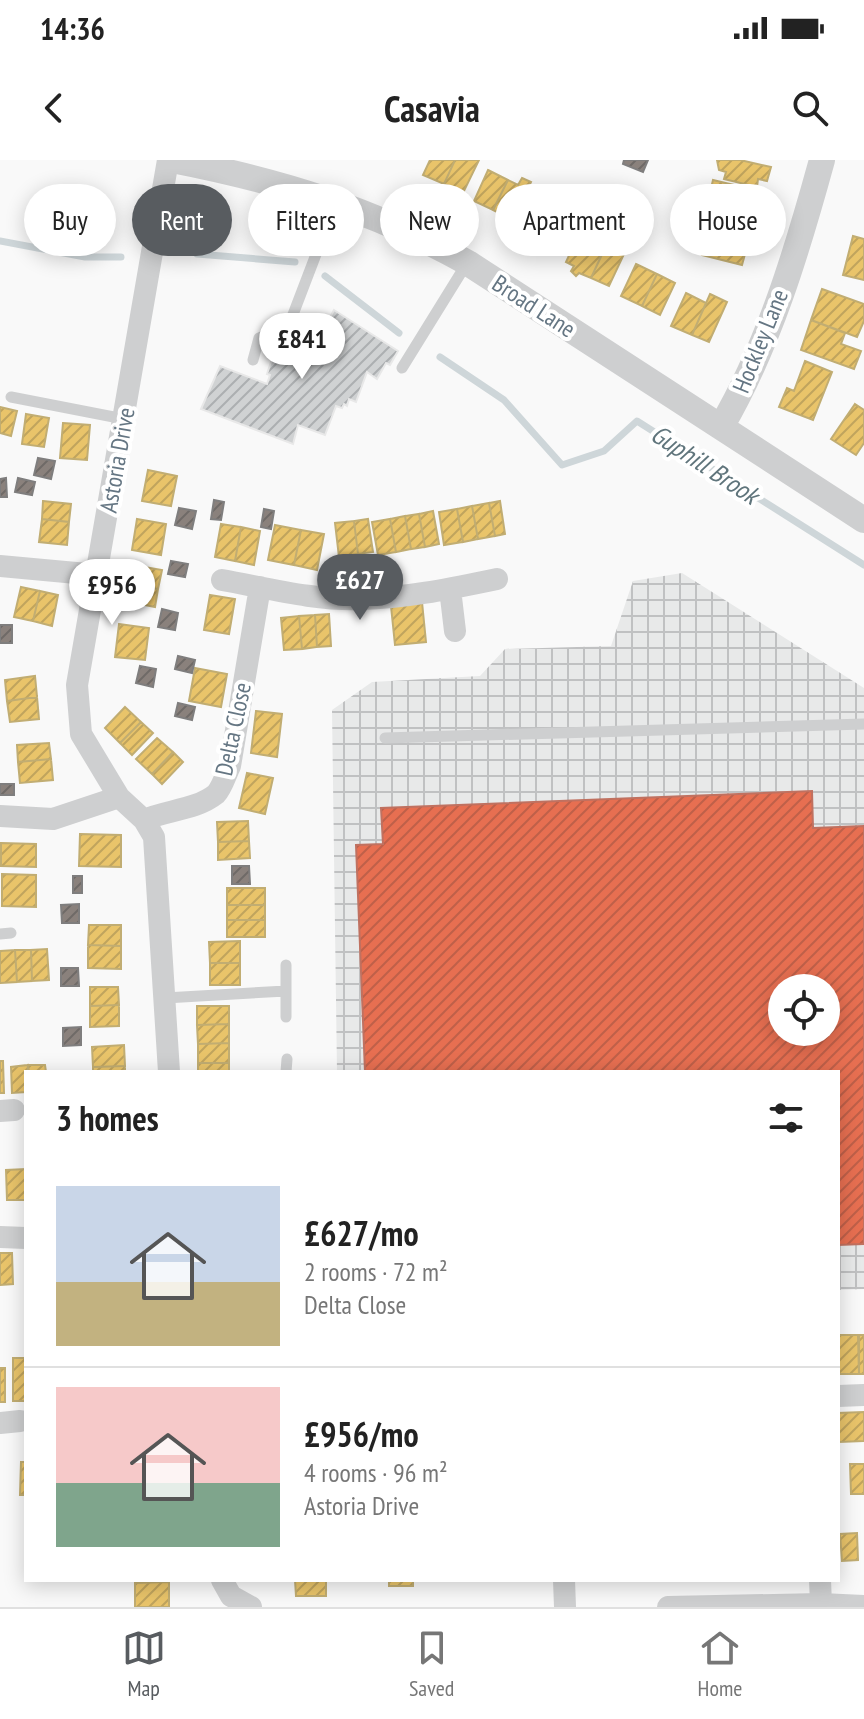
<!DOCTYPE html>
<meta charset="utf-8">
<style>
body{margin:0;font-family:"PT Sans Narrow",sans-serif;background:#f6f6f6;color:#222;height:100vh;display:flex;flex-direction:column;font-size:30px;white-space:nowrap}
*{box-sizing:border-box;margin:0}
p{font-size:26px;color:#767676}
.icon{flex:none;width:44px;height:44px;fill:none;stroke:currentColor;stroke-width:2;stroke-linecap:round;stroke-linejoin:round}
.map{position:relative;flex:1;overflow:hidden}
.side{position:absolute;left:24px;top:910px;width:816px;height:512px;display:flex;flex-direction:column;background:#fff;border-radius:0px;box-shadow:0 4px 20px #0003}
.side>*{flex:none}
.banner{position:absolute;left:24px;top:24px;width:816px;height:72px;display:flex;gap:16px}
.controls{position:absolute;left:768px;top:814px;display:grid;gap:16px}
.controls a{display:grid;place-items:center;width:72px;height:72px;border-radius:50%;background:#fff;box-shadow:0 4px 20px #0003;font-size:40px}
.price{position:absolute;translate:-50% -68px;padding:0 18px;border-radius:28px;background:#fff;color:#222;font-size:26px;line-height:52px;filter:drop-shadow(0 2px 4px #0008)}
.price::after{content:'';position:absolute;left:50%;top:48px;width:24px;height:18px;margin-left:-12px;background:inherit;clip-path:polygon(0 0,100% 0,50% 100%)}
.price.on{background:#585c60;color:#fff}
ul{padding:0;list-style:none}
li{display:flex;align-items:center;gap:24px;height:200px;padding:0 32px}
li+li{border-top:2px solid #e0e0e0}
li span{display:grid;place-items:center;flex:none;width:224px;height:160px;border-radius:0px;color:#555}
li>.icon{margin-inline-start:auto}
span .icon{width:96px;height:96px;fill:#fffc;stroke-width:1}
li b{font-size:34px}
h2{display:flex;justify-content:space-between;align-items:center;height:96px;padding:0 32px;font-size:34px}
.pill{padding:0 28px;border-radius:36px;background:#fff;box-shadow:0 4px 20px #0003;font-size:28px;line-height:72px}
.pill.on{background:#585c60;color:#fff}
.status{display:flex;justify-content:space-between;align-items:center;height:56px;padding:0 40px;background:#fff;direction:ltr}
.status svg{height:22px;fill:currentColor}
header{display:flex;justify-content:space-between;align-items:center;height:104px;padding:0 32px;background:#fff;font-size:36px;font-weight:600}
.tabs{display:flex;justify-content:space-around;align-items:center;height:112px;border-top:2px solid #e0e0e0;background:#fff;font-size:22px;color:#767676}
.tabs a{display:grid;justify-items:center;gap:4px}
.tabs .on{color:#585c60}
.map>svg:first-child{display:block}
.industrial{fill:url(#industrial-grid);fill-rule:evenodd}
.homes{fill:url(#homes-hatch);stroke:#c1ad72;stroke-width:2}
.shops{fill:url(#shops-hatch);stroke:#c07160;stroke-width:2;fill-rule:evenodd}
.industry{fill:url(#industry-hatch);stroke:#7f7e7e;stroke-width:2}
.lines{fill:none;stroke-linecap:round;stroke-linejoin:round}
.stream{stroke:#ced6d9;stroke-width:7}
.building{fill:url(#building-hatch);stroke:#e8e8e8;stroke-width:2}
.service{stroke:#cecfd0;stroke-width:11}
.minor{stroke:#cecfd0;stroke-width:22}
.tertiary{stroke:#cecfd0;stroke-width:26}
.labels{text-anchor:middle;dominant-baseline:central;stroke-width:8;stroke-linejoin:round;paint-order:stroke}
.street-label{font-size:24px;fill:#657683;stroke:#fff}
.water-label{font-size:26px;font-style:italic;fill:#60757c;stroke:#fff}
</style>
<div class="status"><b>14:36</b><svg viewBox="0 0 49 12"><path d="M0 12V9h3v3zM5 12V6h3v6zM10 12V3h3v9zM15 12V0h3v12zM26 1h20v11H26zM47 4h2v5h-2z"/></svg></div>
<header><svg class="icon" aria-label="back" viewBox="0 0 24 24"><path d="M15 5l-7 7 7 7"/></svg>Casavia<svg class="icon" aria-label="search" viewBox="0 0 24 24"><circle cx="10" cy="10" r="6"/><path d="M15 15l6 6"/></svg></header>
<div class="map">
<svg width="864" height="1447" viewBox="0 0 864 1447">
<defs>
<pattern id="industrial-grid" width="8" height="8" patternUnits="userSpaceOnUse" patternTransform="scale(2)"><rect width="8" height="8" fill="#e8e9e9"/><path d="M0 4h8M4 0v8" fill="none" stroke="#c0c1c2"/></pattern>
<pattern id="homes-hatch" width="6" height="6" patternUnits="userSpaceOnUse" patternTransform="scale(2)"><rect width="6" height="6" fill="#e9c46a"/><path d="M-1 1l2-2M0 6l6-6M5 7l2-2" fill="none" stroke="#c0a45d"/></pattern>
<pattern id="shops-hatch" width="6" height="6" patternUnits="userSpaceOnUse" patternTransform="scale(2)"><rect width="6" height="6" fill="#e76f51"/><path d="M-1 1l2-2M0 6l6-6M5 7l2-2" fill="none" stroke="#bf6049"/></pattern>
<pattern id="industry-hatch" width="6" height="6" patternUnits="userSpaceOnUse" patternTransform="scale(2)"><rect width="6" height="6" fill="#8a817c"/><path d="M-1 1l2-2M0 6l6-6M5 7l2-2" fill="none" stroke="#6f6a67"/></pattern>
<pattern id="building-hatch" width="6" height="6" patternUnits="userSpaceOnUse" patternTransform="scale(2)"><rect width="6" height="6" fill="#d0d2d3"/><path d="M-1 1l2-2M0 6l6-6M5 7l2-2" fill="none" stroke="#acafb1"/></pattern>
</defs>
<rect width="100%" height="100%" fill="#f9f9f9"/>
<!-- industrial -->
<path class="industrial" d="M 682,413 L 864,528 L 864,1129 L 838,1130 L 838,912 L 337,912 L 332,550 L 372,522 L 480,516 L 505,489 L 611,486 L 633,421 ZM 782,828 L 826,828 L 826,872 L 782,872 Z"/>
<!-- homes -->
<path class="homes" d="M 430,0 L 455,0 L 444,24 L 423,15 Z
M 455,0 L 479,0 L 463,33 L 444,24 Z
M 717,0 L 740,0 L 771,7 L 767,21 L 758,19 L 757,27 L 724,19 L 726,12 L 719,10 Z
M 488,10 L 508,20 L 493,50 L 474,41 Z
M 522,18 L 531,22 L 513,60 L 493,50 L 508,20 L 518,25 Z
M 713,20 L 751,29 L 746,50 L 708,41 Z
M 544,32 L 562,41 L 543,81 L 524,73 Z
M 710,44 L 749,53 L 745,70 L 738,68 L 736,75 L 704,67 Z
M 558,49 L 578,58 L 563,91 L 543,81 Z
M 594,68 L 606,73 L 609,79 L 591,118 L 579,113 L 576,116 L 571,111 L 574,106 L 566,102 L 579,74 L 585,77 L 588,71 Z
M 708,72 L 748,83 L 742,105 L 702,95 Z
M 853,76 L 864,79 L 864,120 L 843,115 Z
M 606,86 L 624,94 L 609,126 L 591,118 Z
M 636,104 L 657,114 L 642,146 L 621,136 Z
M 657,114 L 675,123 L 660,155 L 642,146 Z
M 822,129 L 864,144 L 864,161 L 857,177 L 811,160 Z
M 686,133 L 706,143 L 692,175 L 671,166 Z
M 710,134 L 727,142 L 709,182 L 692,175 Z
M 811,160 L 845,173 L 841,184 L 861,191 L 854,209 L 801,190 Z
M 805,201 L 832,212 L 813,260 L 779,247 L 787,228 L 794,231 Z
M 855,244 L 864,250 L 864,283 L 856,295 L 831,279 Z
M 0,247 L 17,251 L 11,276 L 0,273 Z
M 26,254 L 49,258 L 44,287 L 22,284 Z
M 63,263 L 90,265 L 87,300 L 60,298 Z
M 148,310 L 177,316 L 171,346 L 142,341 Z
M 43,341 L 71,344 L 69,362 L 42,359 Z
M 500,341 L 505,374 L 495,376 L 489,343 Z
M 489,343 L 495,376 L 478,379 L 472,346 Z
M 472,346 L 478,379 L 463,382 L 457,349 Z
M 457,349 L 463,382 L 444,385 L 439,352 Z
M 433,351 L 439,384 L 425,387 L 419,354 Z
M 419,354 L 425,387 L 411,389 L 405,356 Z
M 405,356 L 411,389 L 396,392 L 390,359 Z
M 42,359 L 69,362 L 67,385 L 39,382 Z
M 137,359 L 166,364 L 161,395 L 132,390 Z
M 368,359 L 373,392 L 358,394 L 354,361 Z
M 390,359 L 396,392 L 378,395 L 372,362 Z
M 354,361 L 358,394 L 339,397 L 335,363 Z
M 221,364 L 241,367 L 235,401 L 215,397 Z
M 275,365 L 301,370 L 294,405 L 268,400 Z
M 241,367 L 260,371 L 254,405 L 235,401 Z
M 301,370 L 324,374 L 317,410 L 294,405 Z
M 133,405 L 162,410 L 158,429 L 129,424 Z
M 129,424 L 158,429 L 155,447 L 125,441 Z
M 21,427 L 40,431 L 33,461 L 14,457 Z
M 40,431 L 58,435 L 52,466 L 33,461 Z
M 210,435 L 235,439 L 229,474 L 204,470 Z
M 422,442 L 426,482 L 395,485 L 391,446 Z
M 329,454 L 331,486 L 317,487 L 315,455 Z
M 315,455 L 317,487 L 302,489 L 299,456 Z
M 299,456 L 302,489 L 284,490 L 281,458 Z
M 119,464 L 149,468 L 145,500 L 115,497 Z
M 195,508 L 227,514 L 221,547 L 189,541 Z
M 35,516 L 37,537 L 7,541 L 5,520 Z
M 37,537 L 39,559 L 10,562 L 7,541 Z
M 125,547 L 141,562 L 120,583 L 105,568 Z
M 256,551 L 282,554 L 277,597 L 251,593 Z
M 141,562 L 153,573 L 132,595 L 120,583 Z
M 157,578 L 173,592 L 152,614 L 136,599 Z
M 49,583 L 51,599 L 18,602 L 17,585 Z
M 173,592 L 183,602 L 162,624 L 152,614 Z
M 51,599 L 53,620 L 20,623 L 18,602 Z
M 247,613 L 273,618 L 265,654 L 239,648 Z
M 248,661 L 249,681 L 218,682 L 217,662 Z
M 80,674 L 121,675 L 121,707 L 79,706 Z
M 249,681 L 250,698 L 218,700 L 218,682 Z
M 1,683 L 36,684 L 36,707 L 1,706 Z
M 2,714 L 36,715 L 36,747 L 2,746 Z
M 227,728 L 265,728 L 265,745 L 227,745 Z
M 227,745 L 265,745 L 265,760 L 227,760 Z
M 227,760 L 265,760 L 265,777 L 227,777 Z
M 89,765 L 121,765 L 121,786 L 88,785 Z
M 240,781 L 240,803 L 210,803 L 209,782 Z
M 88,785 L 121,786 L 121,809 L 88,808 Z
M 47,789 L 49,820 L 32,821 L 31,790 Z
M 15,790 L 31,790 L 32,821 L 17,822 Z
M 15,790 L 17,822 L 0,823 L 0,791 Z
M 210,803 L 240,803 L 240,825 L 210,825 Z
M 90,827 L 118,827 L 119,845 L 90,846 Z
M 119,845 L 119,866 L 90,867 L 90,846 Z
M 197,846 L 229,846 L 229,864 L 197,865 Z
M 229,864 L 229,883 L 198,884 L 197,865 Z
M 229,883 L 229,903 L 198,903 L 198,884 Z
M 124,885 L 125,906 L 93,907 L 92,887 Z
M 0,901 L 3,901 L 4,933 L 0,933 Z
M 198,903 L 229,903 L 229,912 L 198,912 Z
M 28,905 L 45,905 L 46,912 L 29,912 Z
M 28,905 L 26,932 L 12,933 L 11,907 Z
M 125,906 L 125,912 L 93,912 L 93,907 Z
M 26,1009 L 26,1040 L 7,1040 L 6,1010 Z
M 0,1093 L 12,1093 L 13,1124 L 0,1125 Z
M 838,1175 L 859,1175 L 859,1214 L 838,1214 Z
M 858,1175 L 864,1175 L 864,1214 L 859,1214 Z
M 13,1198 L 26,1198 L 26,1241 L 13,1241 Z
M 0,1208 L 5,1208 L 5,1242 L 0,1242 Z
M 864,1252 L 864,1281 L 839,1282 L 838,1253 Z
M 21,1302 L 26,1302 L 26,1335 L 20,1335 Z
M 850,1304 L 864,1304 L 864,1334 L 851,1334 Z
M 857,1373 L 858,1400 L 842,1401 L 840,1374 Z
M 295,1420 L 326,1420 L 326,1436 L 296,1436 Z
M 389,1420 L 413,1420 L 413,1426 L 389,1426 Z
M 169,1422 L 169,1447 L 135,1447 L 135,1423 Z"/>
<!-- shops -->
<path class="shops" d="M 812,631 L 813,668 L 864,666 L 864,1084 L 838,1085 L 838,912 L 365,912 L 356,685 L 383,684 L 381,648 ZM 782,828 L 826,828 L 826,872 L 782,872 Z"/>
<!-- industry -->
<path class="industry" d="M 624,0 L 648,0 L 643,12 L 623,4 Z
M 38,298 L 55,301 L 51,319 L 34,315 Z
M 6,318 L 7,337 L 0,337 L 0,319 Z
M 18,318 L 35,322 L 32,335 L 15,332 Z
M 214,340 L 224,342 L 221,360 L 211,359 Z
M 179,348 L 196,351 L 192,369 L 175,365 Z
M 264,349 L 274,351 L 271,369 L 261,367 Z
M 171,401 L 188,404 L 185,417 L 168,414 Z
M 162,449 L 178,453 L 175,470 L 158,467 Z
M 0,465 L 12,465 L 12,483 L 0,483 Z
M 178,496 L 195,500 L 192,513 L 175,509 Z
M 140,506 L 156,509 L 153,527 L 136,523 Z
M 178,543 L 195,547 L 192,560 L 175,556 Z
M 0,624 L 14,624 L 14,635 L 0,635 Z
M 232,706 L 249,706 L 250,724 L 232,724 Z
M 73,716 L 82,716 L 82,733 L 73,733 Z
M 79,744 L 79,763 L 62,763 L 61,745 Z
M 61,808 L 78,808 L 79,826 L 61,826 Z
M 81,867 L 81,885 L 63,886 L 63,868 Z"/>
<g class="lines">
<!-- stream -->
<path class="stream" d="M 0,81 L 85,97 L 121,97
M 197,94 L 295,102
M 325,116 L 399,173
M 440,197 L 504,240 L 562,305 L 604,291 L 637,261 L 864,405"/>
</g>
<!-- building -->
<path class="building" d="M 334,150 L 398,191 L 390,205 L 386,203 L 377,219 L 367,212 L 356,242 L 349,239 L 347,246 L 344,244 L 342,248 L 336,246 L 325,275 L 298,265 L 293,284 L 201,249 L 220,206 L 267,224 L 270,215 L 267,214 L 280,174 L 315,186 Z"/>
<g class="lines">
<!-- service -->
<path class="service" d="M 253,200 L 259,178 L 289,165 L 336,42
M 402,208 L 467,103
M 11,237 L 124,259
M 385,578 L 864,564
M 0,774 L 11,773
M 286,831 L 286,857
M 165,838 L 286,831 L 286,805
M 286,912 L 287,899"/>
<!-- minor -->
<path class="minor" d="M 168,0 L 77,525 L 81,574 L 119,637 L 144,660 L 154,677 L 169,912
M 0,406 L 98,415
M 222,420 C 267,428 316,441 362,439 C 407,438 453,428 497,419
M 450,429 L 455,471
M 0,656 L 53,659 L 119,637
M 144,660 C 167,650 196,650 216,634 C 222,628 226,614 230,606 L 260,427
M 0,951 L 14,950
M 0,1077 L 26,1078
M 838,1236 L 864,1235
M 0,1263 L 20,1261
M 222,1420 L 231,1436 L 251,1447
M 564,1420 L 565,1447
M 820,1420 L 821,1444
M 668,1447 L 821,1444 L 864,1446"/>
<!-- tertiary -->
<path class="tertiary" d="M 172,0 C 280,21 372,49 468,103 L 864,360
M 721,267 C 769,185 797,91 822,0"/>
</g>
<g class="labels">
<!-- street labels -->
<g class="street-label">
<text transform="translate(534 146) rotate(33)">Broad Lane</text>
<text transform="translate(760 181) rotate(-68)">Hockley Lane</text>
<text transform="translate(117 300) rotate(-80)">Astoria Drive</text>
<text transform="translate(233 569) rotate(-78)">Delta Close</text>
</g>
<!-- water labels -->
<g class="water-label">
<text transform="translate(705 304) rotate(33)">Guphill Brook</text>
</g>
</g>
</svg>
<div class="controls">
<a><svg class="icon" aria-label="locate" viewBox="0 0 24 24"><circle cx="12" cy="12" r="6"/><path d="M12 2v4M12 18v4M2 12h4M18 12h4"/></svg></a>
</div>
<b class="price" style="left:302px;top:221px">£841</b>
<b class="price on" style="left:360px;top:462px">£627</b>
<b class="price" style="left:112px;top:467px">£956</b>
<div class="banner">
<a class="pill">Buy</a>
<a class="pill on">Rent</a>
<a class="pill">Filters</a>
<a class="pill">New</a>
<a class="pill">Apartment</a>
<a class="pill">House</a>
</div>
<section class="side">
<h2>3 homes<svg class="icon" aria-label="filters" viewBox="0 0 24 24"><path d="M4 7h16M4 17h16"/><circle cx="9" cy="7" r="2"/><circle cx="15" cy="17" r="2"/></svg></h2>
<ul>
<li><span style="background:linear-gradient(#c9d6e8 60%,#c2b280 0)"><svg class="icon" aria-label="home" viewBox="0 0 24 24"><path d="M3 11l9-7 9 7M6 9v11h12V9"/></svg></span><div><b>£627/mo</b><p>2 rooms · 72 m²</p><p>Delta Close</p></div></li>
<li><span style="background:linear-gradient(#f6c9c9 60%,#7fa58c 0)"><svg class="icon" aria-label="home" viewBox="0 0 24 24"><path d="M3 11l9-7 9 7M6 9v11h12V9"/></svg></span><div><b>£956/mo</b><p>4 rooms · 96 m²</p><p>Astoria Drive</p></div></li>
</ul>
</section>
</div>
<nav class="tabs">
<a class="on"><svg class="icon" aria-label="map" viewBox="0 0 24 24"><path d="M3 6l6-2 6 2 6-2v14l-6 2-6-2-6 2zM9 4v14M15 6v14"/></svg>Map</a>
<a><svg class="icon" aria-label="saved" viewBox="0 0 24 24"><path d="M7 4h10v16l-5-4-5 4z"/></svg>Saved</a>
<a><svg class="icon" aria-label="home" viewBox="0 0 24 24"><path d="M3 11l9-7 9 7M6 9v11h12V9"/></svg>Home</a>
</nav>
